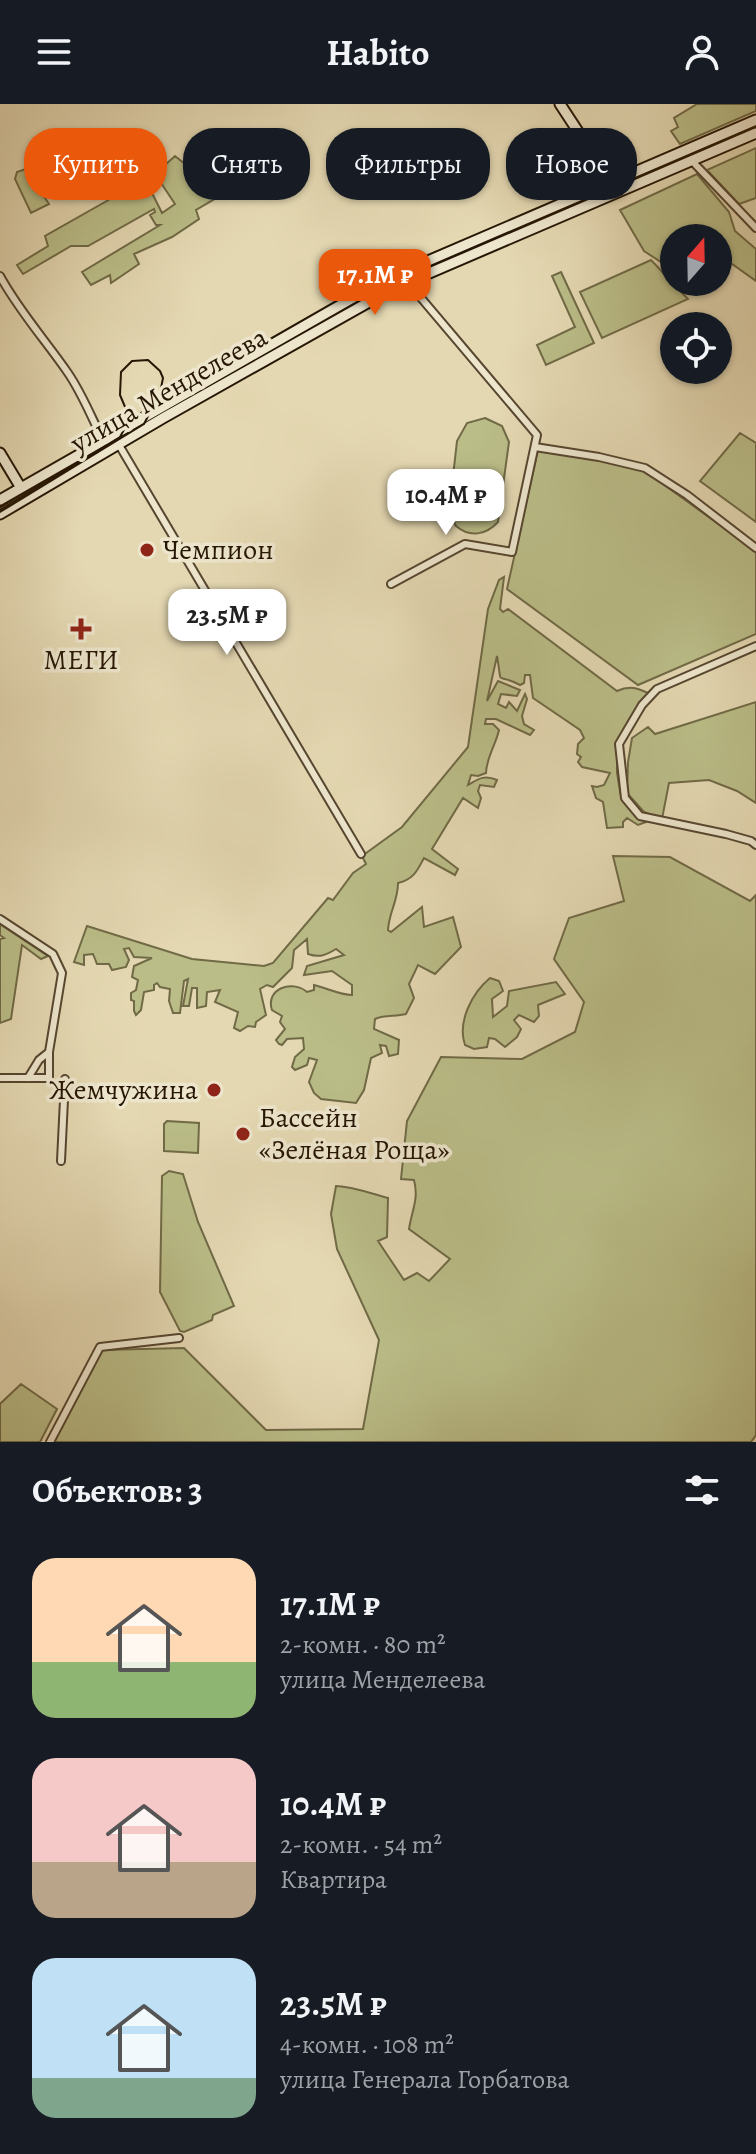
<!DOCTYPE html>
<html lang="ru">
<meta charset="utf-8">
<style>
body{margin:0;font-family:Alegreya,serif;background:#20242c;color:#f1f3f6;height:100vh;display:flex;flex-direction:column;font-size:30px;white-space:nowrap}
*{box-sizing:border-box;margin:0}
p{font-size:26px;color:#9ea1a6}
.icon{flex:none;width:44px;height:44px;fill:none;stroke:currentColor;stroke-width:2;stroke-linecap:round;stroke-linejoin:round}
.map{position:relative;height:1338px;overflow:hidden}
.sheet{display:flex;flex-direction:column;background:#171b24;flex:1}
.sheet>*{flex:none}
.guide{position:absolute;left:24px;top:24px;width:708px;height:72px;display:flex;gap:16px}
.needle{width:52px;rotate:20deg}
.controls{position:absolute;left:660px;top:120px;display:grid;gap:16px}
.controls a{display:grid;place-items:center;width:72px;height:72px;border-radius:50%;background:#171b24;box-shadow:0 2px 6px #0004;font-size:40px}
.price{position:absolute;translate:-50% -68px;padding:0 18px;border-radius:16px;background:#fff;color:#222;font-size:26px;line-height:52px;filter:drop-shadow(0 2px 4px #0008)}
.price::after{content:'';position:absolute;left:50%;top:48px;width:24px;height:18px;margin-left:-12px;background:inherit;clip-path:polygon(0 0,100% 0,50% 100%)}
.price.selected{background:#ea580c;color:#fff}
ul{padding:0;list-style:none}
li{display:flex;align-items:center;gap:24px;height:200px;padding:0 32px}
li span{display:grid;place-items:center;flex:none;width:224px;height:160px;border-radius:24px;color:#555}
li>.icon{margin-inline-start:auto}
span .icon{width:96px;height:96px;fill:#fffc;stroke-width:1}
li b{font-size:34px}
h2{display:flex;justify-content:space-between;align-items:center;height:96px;padding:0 32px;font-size:34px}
.chip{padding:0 28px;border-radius:32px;background:#171b24;box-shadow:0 2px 6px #0004;font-size:28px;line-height:72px}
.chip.selected{background:#ea580c;color:#fff}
header{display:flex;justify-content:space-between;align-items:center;height:104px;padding:0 32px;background:#171b24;font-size:36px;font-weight:700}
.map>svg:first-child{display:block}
.green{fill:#babd88;stroke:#706a46;stroke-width:2}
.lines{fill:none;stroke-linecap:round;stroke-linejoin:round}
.street-casing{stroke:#564630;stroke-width:10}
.secondary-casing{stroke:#261604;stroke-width:13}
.street{stroke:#ede6cd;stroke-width:6}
.secondary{stroke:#ede6cd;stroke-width:9}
.tram{stroke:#261604;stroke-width:2}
.poi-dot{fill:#8f2418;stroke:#ede6cd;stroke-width:3}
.labels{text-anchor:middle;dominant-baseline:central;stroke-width:7;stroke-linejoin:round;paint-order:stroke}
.street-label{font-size:28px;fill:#261604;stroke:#ede6cd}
.poi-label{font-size:28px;fill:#261604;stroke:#ede6cd;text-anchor:start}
</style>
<header><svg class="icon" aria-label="menu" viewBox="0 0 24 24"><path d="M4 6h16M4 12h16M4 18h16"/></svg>Habito<svg class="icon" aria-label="person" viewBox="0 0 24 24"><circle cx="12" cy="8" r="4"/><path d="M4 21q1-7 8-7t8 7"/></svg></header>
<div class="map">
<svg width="756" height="1338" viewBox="0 0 756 1338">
<rect width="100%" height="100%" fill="#e4d8b2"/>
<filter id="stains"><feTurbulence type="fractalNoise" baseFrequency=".0025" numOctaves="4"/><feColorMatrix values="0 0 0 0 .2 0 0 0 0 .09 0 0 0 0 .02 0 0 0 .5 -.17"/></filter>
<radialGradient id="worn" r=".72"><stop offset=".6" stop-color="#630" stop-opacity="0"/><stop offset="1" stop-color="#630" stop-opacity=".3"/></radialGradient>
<!-- green -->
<path class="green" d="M 697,0 L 756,0 L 756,7 L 680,40 L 671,27 L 678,23 L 674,14 Z
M 244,28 L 263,61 L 249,75 L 196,106 L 199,115 L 172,133 L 134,150 L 139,160 L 111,179 L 110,171 L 91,181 L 82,168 L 160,121 L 156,121 L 150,111 L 155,108 L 154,105 L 88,142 L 71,142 L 23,170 L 17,161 L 48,142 L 45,132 L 135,81 L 137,84 L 148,81 L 162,109 L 175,100 L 155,70 L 175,52 L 205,76 L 226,52 L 220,34 L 232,33 Z
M 69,35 L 87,67 L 113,49 L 120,65 L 81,87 L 74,77 L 81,70 L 63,80 L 45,48 Z
M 756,44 L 756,94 L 739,100 L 707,66 Z
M 26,65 L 49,100 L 31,109 L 15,75 L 17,68 Z
M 697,70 L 729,108 L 735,127 L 756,145 L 756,177 L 718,150 L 718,134 L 674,134 L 673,166 L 644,147 L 620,106 Z
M 651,156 L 688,195 L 602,234 L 580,188 Z
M 561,168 L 594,239 L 546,261 L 537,241 L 575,223 L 552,172 Z
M 485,314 L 502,322 L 509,338 L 498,418 C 486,431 470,434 456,422 L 449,408 L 457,337 L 467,319 Z
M 740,329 L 756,339 L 756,418 L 700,377 Z
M 538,346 L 598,355 L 645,367 L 756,447 L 756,530 L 638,581 L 507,485 Z
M 504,473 L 500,505 L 503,508 L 508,505 L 617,587 C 630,581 638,584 650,590 L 617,641 L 617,669 L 621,693 L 646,718 L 638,721 L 627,714 L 623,718 L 623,723 L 607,724 L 603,698 L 596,694 L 592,682 L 597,683 L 604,681 L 610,669 L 582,663 L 578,658 L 581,653 L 577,650 L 578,640 L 584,634 L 580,626 L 533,594 L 530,571 L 525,571 L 524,579 L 520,581 C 494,567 503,586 497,552 L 487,597 L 498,577 L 520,586 L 517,592 L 501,590 L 498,600 L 506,604 L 509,598 L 517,607 L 525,590 L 527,595 L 522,612 L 524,620 L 534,626 L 530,631 L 496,615 L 486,615 L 485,620 L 493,620 L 499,626 C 496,640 486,655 486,669 L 478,672 L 471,671 L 468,681 C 477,676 483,670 497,676 L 494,683 L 480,681 L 478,687 L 481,694 L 478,704 L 463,694 L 432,745 L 458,765 L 455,771 L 424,754 C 417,767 414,775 398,779 C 398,797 389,808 388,826 L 391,828 L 422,803 L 424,823 L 453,813 L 461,843 L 435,870 L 418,861 L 409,880 L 414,894 L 406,910 C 395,913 385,910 375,915 L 374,925 L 399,936 L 398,950 L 389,952 L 386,942 L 380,941 L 382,949 L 371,954 L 364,986 L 356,999 L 321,995 L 314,989 L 309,978 L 317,956 L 309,954 L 307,961 L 295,966 L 292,963 L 295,953 L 304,945 L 303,934 L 287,935 L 282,941 L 279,940 L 276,936 L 285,925 L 280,918 L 282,912 L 272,906 C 265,885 292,875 307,888 L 314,886 L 314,881 C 327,884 340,891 352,891 L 352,881 L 332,867 L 304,871 L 307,862 L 344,851 L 336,845 C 326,851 320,854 308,850 L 307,835 L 294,846 L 292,864 L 273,883 L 267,881 L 260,885 L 266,911 L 256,918 L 255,923 L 248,922 L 240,927 L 234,924 L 238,908 L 215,898 L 220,886 L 207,888 L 206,902 L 197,904 L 197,884 L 192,884 L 189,902 L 183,902 L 188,875 L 184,877 L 180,909 L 173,909 L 169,897 L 170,885 L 160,883 L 157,879 L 154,881 L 154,886 L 144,888 L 141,906 L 136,911 L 134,907 L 134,897 L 131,896 L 131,889 L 136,886 L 138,876 L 132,873 L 134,862 L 152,854 L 134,853 L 129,844 L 124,845 L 129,856 L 126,863 L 112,866 L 109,860 L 97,860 L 93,850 L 84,851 L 84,861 L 74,858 L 87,822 L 192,855 L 264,862 L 273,859 L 328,794 L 333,796 L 353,769 L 366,760 L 362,752 L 402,723 L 468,643 L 488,505 L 499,476 Z
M 756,598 L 756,699 L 737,687 L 709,676 L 669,679 L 662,715 L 644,708 L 627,689 L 628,658 L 632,634 L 648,623 L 655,630 Z
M 613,752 L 670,753 L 750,797 L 756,791 L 756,1331 L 751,1338 L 53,1338 L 102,1246 L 184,1244 L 266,1326 L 363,1325 L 379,1236 L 337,1145 L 331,1110 L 336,1082 C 355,1083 369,1089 388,1094 L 387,1133 L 378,1137 L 404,1176 L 417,1169 L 429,1177 L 450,1155 L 409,1125 C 412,1106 419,1095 414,1076 L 401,1075 L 407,1017 L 441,953 L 522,955 L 575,928 L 584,898 L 554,855 L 569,814 L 624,797 Z
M 0,820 L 48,852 L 41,855 L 22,841 L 11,915 L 0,919 L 0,835 L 4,834 L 0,831 Z
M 490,874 L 499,877 L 503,887 L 492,895 L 493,913 L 507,902 L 509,887 L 556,878 L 565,890 L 538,901 L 539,912 L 534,918 L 519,911 L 514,916 L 521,925 L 517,933 L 505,943 L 495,935 L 489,934 L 487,943 L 474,945 L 465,941 C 457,918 472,889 490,874 Z
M 167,1017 L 199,1019 L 198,1049 L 164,1047 L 164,1020 Z
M 169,1067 L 183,1070 L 198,1118 L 234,1202 L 213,1211 L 212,1216 L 184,1228 L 180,1227 L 160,1188 L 162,1072 Z
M 21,1280 L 57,1305 L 40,1338 L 0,1338 L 0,1300 Z"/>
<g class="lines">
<defs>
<path id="street" d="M 692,57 L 756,124
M 0,172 C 19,207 46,237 68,269 C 83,291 91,313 103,336 L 119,341 L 361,750
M 535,343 L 599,353 L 645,364 L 687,391 L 756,444
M 391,480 L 465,440 L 512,448 L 537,331 L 405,175
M 756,542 L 657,585 L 642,601 L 619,640 L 625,694 L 640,712 L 726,730 L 751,737 L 756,741
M 0,815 L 53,850 L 62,869 L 49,948 L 49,974 L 0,974
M 28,974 L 39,956 L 49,948
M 61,1057 L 65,975
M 50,1338 L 100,1243 L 179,1234"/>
<path id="secondary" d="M 560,0 L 613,81
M 0,349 L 21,384
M 0,396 L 386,175 L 756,16
M 0,410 L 163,314 L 392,185 L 756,29"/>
</defs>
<!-- street casing -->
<use href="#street" class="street-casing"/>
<!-- secondary casing -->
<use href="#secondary" class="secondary-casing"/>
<!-- street -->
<use href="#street" class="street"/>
<!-- secondary -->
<use href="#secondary" class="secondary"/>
<!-- tram -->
<path class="tram" d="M 0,406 L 120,333 L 126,322 L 128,310 L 120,291 L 121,268 L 132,257 L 148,256 L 160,267 L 163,274 L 160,289 L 144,320 L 0,408"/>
</g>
<!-- markers -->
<g class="poi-dot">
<circle cx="147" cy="446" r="8"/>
<path d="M77 513h8v8h8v8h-8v8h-8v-8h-8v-8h8z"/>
<circle cx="214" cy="986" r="8"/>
<circle cx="243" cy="1030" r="8"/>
</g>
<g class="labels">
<!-- street labels -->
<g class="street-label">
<text transform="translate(169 286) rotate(-30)">улица Менделеева</text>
</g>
<!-- poi labels -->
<g class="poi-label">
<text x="163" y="446">Чемпион</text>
<text x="81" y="556" text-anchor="middle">МЕГИ</text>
<text x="198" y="986" text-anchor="end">Жемчужина</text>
<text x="259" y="1014">Бассейн<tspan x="259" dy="32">«Зелёная Роща»</tspan></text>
</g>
</g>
<rect width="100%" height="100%" filter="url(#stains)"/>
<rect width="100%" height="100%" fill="url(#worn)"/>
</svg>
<div class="controls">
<a><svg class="needle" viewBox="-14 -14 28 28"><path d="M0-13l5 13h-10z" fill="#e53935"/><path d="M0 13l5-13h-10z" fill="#9ea1a6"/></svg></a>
<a><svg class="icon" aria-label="locate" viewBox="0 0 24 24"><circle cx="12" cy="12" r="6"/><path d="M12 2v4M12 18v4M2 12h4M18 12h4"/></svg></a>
</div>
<b class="price selected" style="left:375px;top:213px">17.1M ₽</b>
<b class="price" style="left:446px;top:433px">10.4M ₽</b>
<b class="price" style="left:227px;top:553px">23.5M ₽</b>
<div class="guide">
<a class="chip selected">Купить</a>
<a class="chip">Снять</a>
<a class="chip">Фильтры</a>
<a class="chip">Новое</a>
</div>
</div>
<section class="sheet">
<h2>Объектов: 3<svg class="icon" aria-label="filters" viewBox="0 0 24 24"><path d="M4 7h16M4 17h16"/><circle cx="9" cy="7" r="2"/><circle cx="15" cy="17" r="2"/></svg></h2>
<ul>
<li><span style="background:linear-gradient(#ffd9b3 65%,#8fb573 0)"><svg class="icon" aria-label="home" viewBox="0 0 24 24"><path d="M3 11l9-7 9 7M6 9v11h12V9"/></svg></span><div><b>17.1M ₽</b><p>2-комн. · 80 m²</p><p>улица Менделеева</p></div></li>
<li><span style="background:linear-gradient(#f6c9c9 65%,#b9a48a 0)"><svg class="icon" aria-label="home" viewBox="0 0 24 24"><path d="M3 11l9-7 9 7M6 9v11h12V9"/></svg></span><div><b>10.4M ₽</b><p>2-комн. · 54 m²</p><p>Квартира</p></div></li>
<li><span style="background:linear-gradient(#bfe0f5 75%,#7fa58c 0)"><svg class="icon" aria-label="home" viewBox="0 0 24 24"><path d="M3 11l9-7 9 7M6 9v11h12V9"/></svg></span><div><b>23.5M ₽</b><p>4-комн. · 108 m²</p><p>улица Генерала Горбатова</p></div></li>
</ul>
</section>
